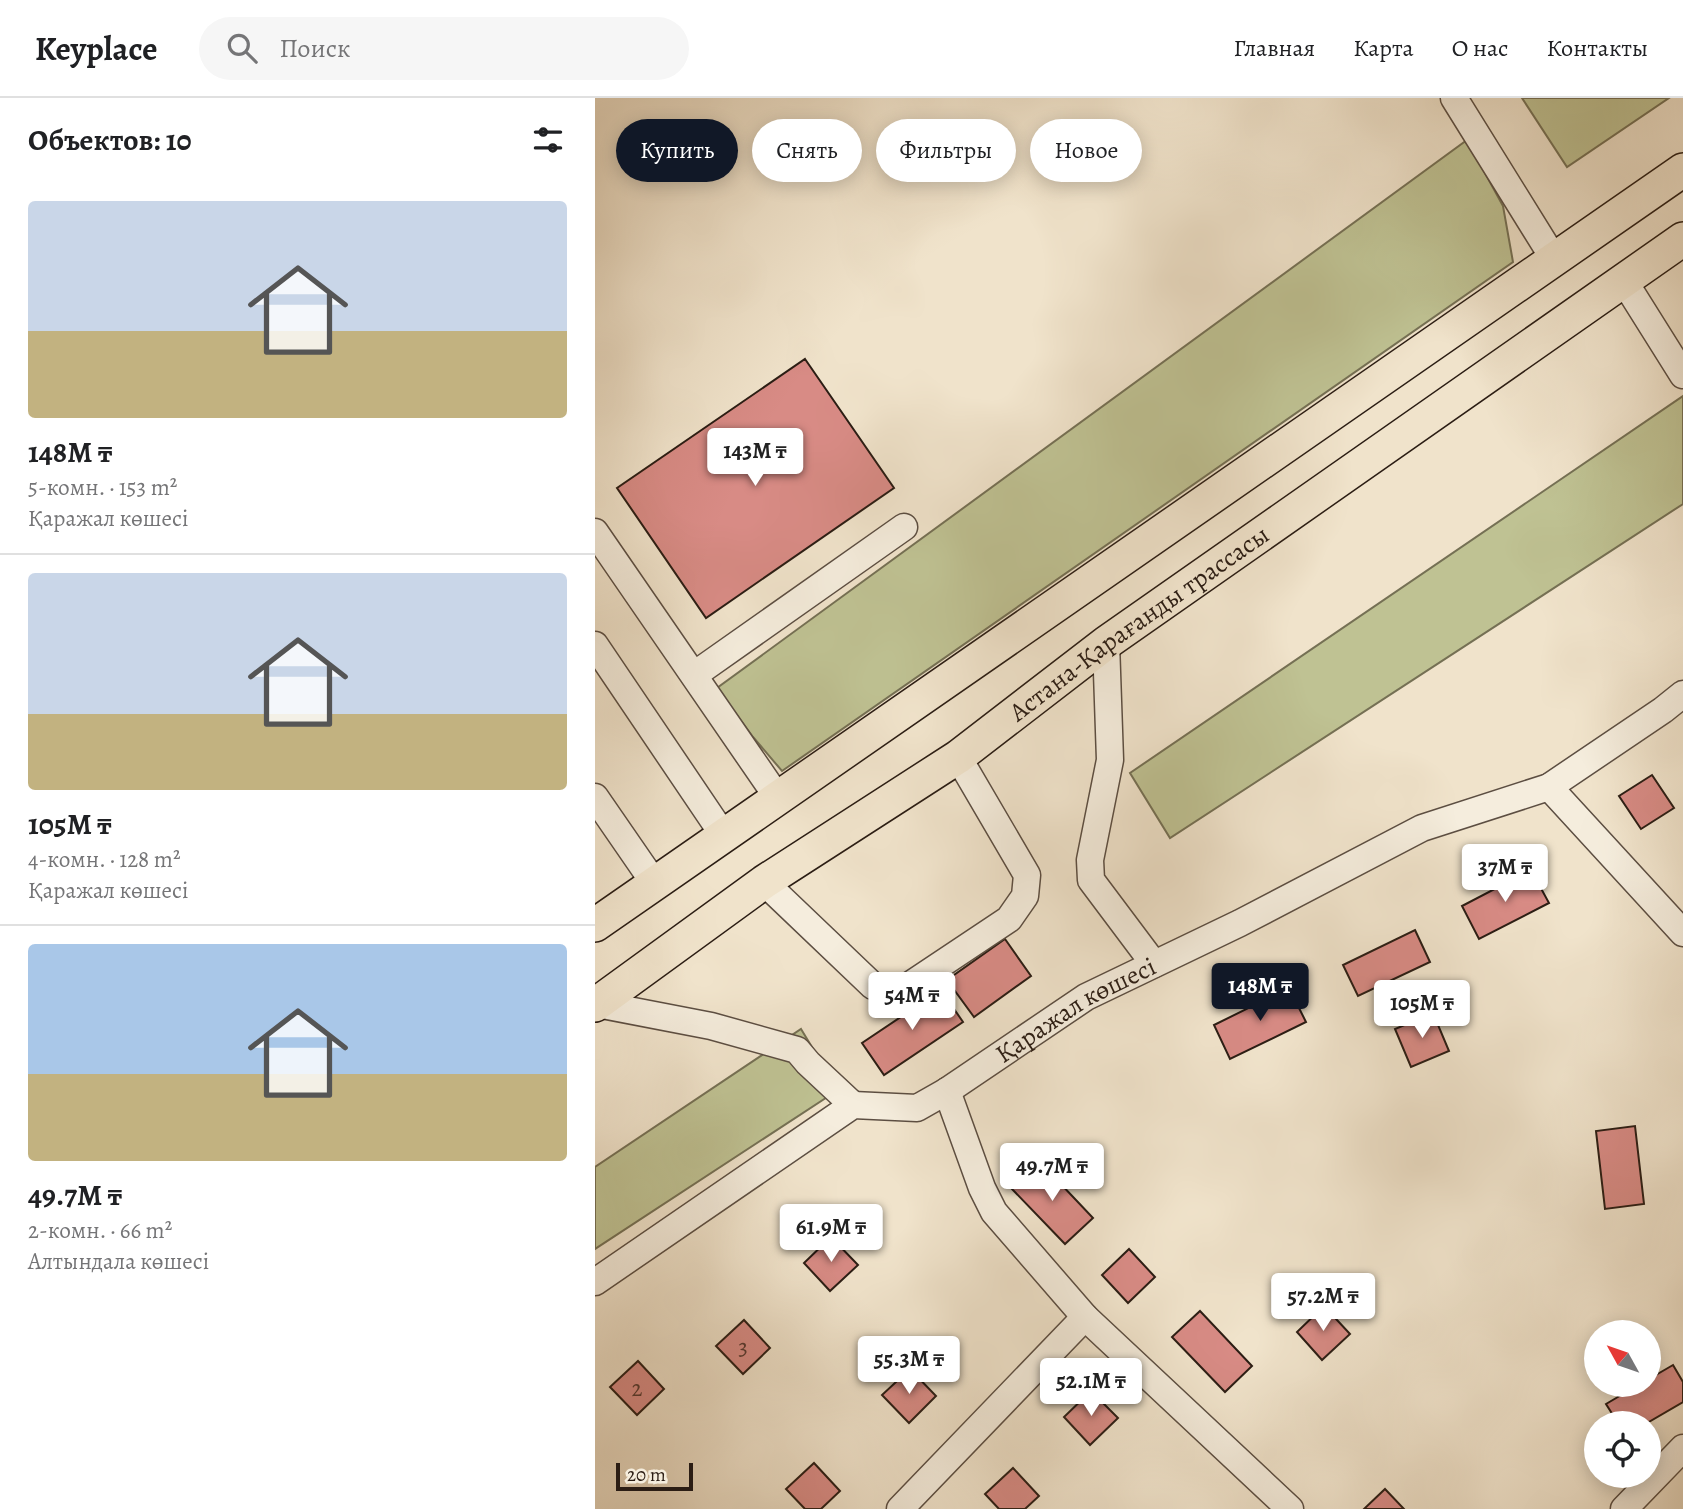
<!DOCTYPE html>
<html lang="ru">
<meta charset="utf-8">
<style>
body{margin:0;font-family:Alegreya,serif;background:#f6f6f6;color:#202124;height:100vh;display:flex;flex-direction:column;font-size:26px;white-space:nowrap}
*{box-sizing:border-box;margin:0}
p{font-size:23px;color:#757577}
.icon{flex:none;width:38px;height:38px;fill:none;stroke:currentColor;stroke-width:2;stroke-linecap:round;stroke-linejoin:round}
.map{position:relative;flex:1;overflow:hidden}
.drawer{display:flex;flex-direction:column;background:#fff;width:595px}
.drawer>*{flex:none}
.banner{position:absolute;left:21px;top:21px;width:665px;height:63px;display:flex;gap:14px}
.needle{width:46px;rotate:310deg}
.controls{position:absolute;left:989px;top:1222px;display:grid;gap:14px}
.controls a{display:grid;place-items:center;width:77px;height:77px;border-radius:50%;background:#fff;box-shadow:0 4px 18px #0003;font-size:35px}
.scale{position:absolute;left:21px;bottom:18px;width:77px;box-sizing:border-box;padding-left:7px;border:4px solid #2b1d14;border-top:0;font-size:19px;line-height:24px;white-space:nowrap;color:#2b1d14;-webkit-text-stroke:5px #f5eddd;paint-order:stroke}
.price{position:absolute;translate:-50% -60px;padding:0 16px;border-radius:7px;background:#fff;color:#222;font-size:23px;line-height:46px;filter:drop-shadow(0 2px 4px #0008)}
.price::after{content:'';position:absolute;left:50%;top:42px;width:21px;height:16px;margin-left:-10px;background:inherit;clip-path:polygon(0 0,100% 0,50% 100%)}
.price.selected{background:#111827;color:#fff}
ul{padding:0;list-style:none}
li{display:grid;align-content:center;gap:14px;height:371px;padding:0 28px}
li+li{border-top:2px solid #e0e0e0}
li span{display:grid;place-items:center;height:217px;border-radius:7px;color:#555}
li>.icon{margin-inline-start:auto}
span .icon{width:126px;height:126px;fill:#fffc;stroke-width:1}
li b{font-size:30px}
h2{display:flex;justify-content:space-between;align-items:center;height:84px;padding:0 28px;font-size:30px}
.chip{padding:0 24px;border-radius:32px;background:#fff;box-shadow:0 4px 18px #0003;font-size:24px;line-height:63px}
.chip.selected{background:#111827;color:#fff}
header{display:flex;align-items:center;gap:42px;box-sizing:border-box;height:98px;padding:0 35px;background:#fff;border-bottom:2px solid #e0e0e0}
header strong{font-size:33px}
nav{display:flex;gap:38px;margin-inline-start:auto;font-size:24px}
.search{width:490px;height:63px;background:#f6f6f6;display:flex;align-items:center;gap:18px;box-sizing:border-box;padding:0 24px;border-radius:38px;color:#757577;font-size:26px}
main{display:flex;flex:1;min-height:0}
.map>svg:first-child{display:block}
.green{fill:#bfc293;stroke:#757054;stroke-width:2}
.building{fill:#d88b85;stroke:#2b1d14;stroke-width:2}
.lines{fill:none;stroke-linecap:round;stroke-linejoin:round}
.minor-casing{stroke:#5c4e42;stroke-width:29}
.major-casing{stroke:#2b1d14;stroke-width:36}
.minor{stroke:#f5eddd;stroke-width:26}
.major{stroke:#f0e3cb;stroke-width:33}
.labels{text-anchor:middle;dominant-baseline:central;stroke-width:7;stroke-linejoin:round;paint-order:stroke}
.number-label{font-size:23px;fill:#563830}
.street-label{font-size:26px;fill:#2b1d14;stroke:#f5eddd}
</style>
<header>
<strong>Keyplace</strong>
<div class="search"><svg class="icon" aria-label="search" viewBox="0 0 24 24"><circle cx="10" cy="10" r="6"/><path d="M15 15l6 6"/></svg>Поиск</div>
<nav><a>Главная</a><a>Карта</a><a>О нас</a><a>Контакты</a></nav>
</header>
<main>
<section class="drawer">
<h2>Объектов: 10<svg class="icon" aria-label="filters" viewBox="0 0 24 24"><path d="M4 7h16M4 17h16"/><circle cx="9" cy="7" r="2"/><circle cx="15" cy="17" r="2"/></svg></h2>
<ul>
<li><span style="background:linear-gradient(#c9d6e8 60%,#c2b280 0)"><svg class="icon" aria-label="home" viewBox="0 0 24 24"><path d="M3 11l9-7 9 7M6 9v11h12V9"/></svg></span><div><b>148M ₸</b><p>5-комн. · 153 m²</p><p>Қаражал көшесі</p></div></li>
<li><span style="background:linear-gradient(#c9d6e8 65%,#c2b280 0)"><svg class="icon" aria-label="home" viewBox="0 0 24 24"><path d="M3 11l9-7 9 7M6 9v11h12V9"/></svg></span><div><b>105M ₸</b><p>4-комн. · 128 m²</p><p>Қаражал көшесі</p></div></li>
<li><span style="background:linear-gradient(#a9c7e8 60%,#c2b280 0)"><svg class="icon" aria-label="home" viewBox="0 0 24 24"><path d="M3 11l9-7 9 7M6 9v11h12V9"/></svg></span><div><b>49.7M ₸</b><p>2-комн. · 66 m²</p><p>Алтындала көшесі</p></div></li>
</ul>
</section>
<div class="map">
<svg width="1088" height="1411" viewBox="0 0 1088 1411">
<rect width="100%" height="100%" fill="#f0e3cb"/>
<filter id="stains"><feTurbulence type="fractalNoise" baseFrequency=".00286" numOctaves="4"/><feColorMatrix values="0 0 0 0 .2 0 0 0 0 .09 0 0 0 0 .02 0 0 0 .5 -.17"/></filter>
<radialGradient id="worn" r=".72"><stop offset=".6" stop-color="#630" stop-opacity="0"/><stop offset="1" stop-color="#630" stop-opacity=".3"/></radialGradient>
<!-- green -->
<path class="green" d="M 927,0 L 1074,0 L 972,69 Z
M 872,42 L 908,108 L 918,164 L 187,673 L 158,639 L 122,590 Z
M 1088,298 L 1088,406 L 575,740 L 535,675 Z
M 206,931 L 243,992 L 0,1151 L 0,1069 Z"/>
<!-- building -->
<path class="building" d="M 210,261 L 299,390 L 111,520 L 22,390 Z
M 1057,677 L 1079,710 L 1046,731 L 1024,698 Z
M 936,772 L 954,805 L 884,841 L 867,808 Z
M 820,832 L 835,864 L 763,898 L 748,867 Z
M 410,841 L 436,878 L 379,919 L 352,882 Z
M 694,890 L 711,924 L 635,961 L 619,927 Z
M 346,892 L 368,924 L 289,977 L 267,945 Z
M 838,915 L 854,953 L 816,969 L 800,931 Z
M 1040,1028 L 1049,1106 L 1010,1111 L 1001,1033 Z
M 445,1064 L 498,1120 L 470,1146 L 417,1091 Z
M 236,1139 L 263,1167 L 235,1193 L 209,1165 Z
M 534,1151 L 560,1179 L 533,1205 L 507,1177 Z
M 729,1208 L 755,1236 L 727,1262 L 702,1234 Z
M 605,1213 L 657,1268 L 630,1294 L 577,1239 Z
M 149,1222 L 175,1250 L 148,1276 L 121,1248 Z
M 43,1263 L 69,1291 L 42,1317 L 15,1289 Z
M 1078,1267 L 1088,1284 L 1088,1304 L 1052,1325 L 1023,1325 L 1011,1306 L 1045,1286 L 1054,1286 L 1054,1281 Z
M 315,1271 L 341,1298 L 314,1325 L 287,1297 Z
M 496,1293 L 523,1320 L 495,1347 L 469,1319 Z
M 219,1365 L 245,1393 L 226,1411 L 210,1411 L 191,1391 Z
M 418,1370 L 444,1398 L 430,1411 L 404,1411 L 390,1396 Z
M 790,1391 L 809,1411 L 769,1411 Z"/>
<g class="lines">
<defs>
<g id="minor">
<path d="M 859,0 L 959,161"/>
<path d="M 1029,183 L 1088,277"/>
<path d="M 0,434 L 183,700"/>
<path d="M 511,545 L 515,662 L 495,762 L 496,782 L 559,866"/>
<path d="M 0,547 L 129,738"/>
<path d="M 99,577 L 309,429"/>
<path d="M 954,689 L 1088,835"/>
<path d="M 0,699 L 60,786"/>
<path d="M 169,784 L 278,888 L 309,891 L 414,821 L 430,798 L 432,777 L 363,659"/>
<path d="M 2,906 L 116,928 L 202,952 L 213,965 L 258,1007"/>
<path d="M 352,993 L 387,1090 L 399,1114 L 490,1219 L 695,1411"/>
<path id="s1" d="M 0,1184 L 258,1007 L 322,1010 L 352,993 L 491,899 L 645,825 L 827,730 L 954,689 L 1068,612 L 1088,596"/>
<path d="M 305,1411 L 490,1219"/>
<path d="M 1029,1411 L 1088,1350"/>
</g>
<g id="major">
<path d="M 0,827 L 1088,72"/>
<path id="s2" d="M 0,907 L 169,784 L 363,659 L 511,545 L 1088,141"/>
</g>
</defs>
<!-- minor casing -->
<use href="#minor" class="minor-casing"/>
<!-- major casing -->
<use href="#major" class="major-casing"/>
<!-- minor -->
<use href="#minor" class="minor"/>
<!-- major -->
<use href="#major" class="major"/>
</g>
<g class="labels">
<!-- number labels -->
<g class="number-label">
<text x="148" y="1249">3</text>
<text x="42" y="1290">2</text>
</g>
<!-- street labels -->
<g class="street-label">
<text stroke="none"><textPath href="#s2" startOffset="665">Астана-Қарағанды трассасы</textPath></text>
<text stroke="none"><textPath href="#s1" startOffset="564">Қаражал көшесі</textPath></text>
</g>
</g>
<rect width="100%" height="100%" filter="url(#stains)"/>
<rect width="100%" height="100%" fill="url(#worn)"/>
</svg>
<div class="controls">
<a><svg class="needle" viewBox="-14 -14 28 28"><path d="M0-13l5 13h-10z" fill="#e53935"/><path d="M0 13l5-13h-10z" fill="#757577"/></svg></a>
<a><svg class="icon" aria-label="locate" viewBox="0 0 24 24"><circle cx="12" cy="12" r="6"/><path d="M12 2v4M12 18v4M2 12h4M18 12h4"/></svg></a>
</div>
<div class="scale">20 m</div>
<b class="price" style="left:160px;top:390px">143M ₸</b>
<b class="price" style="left:910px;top:806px">37M ₸</b>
<b class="price selected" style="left:665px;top:925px">148M ₸</b>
<b class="price" style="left:317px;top:934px">54M ₸</b>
<b class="price" style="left:827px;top:942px">105M ₸</b>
<b class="price" style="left:457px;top:1105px">49.7M ₸</b>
<b class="price" style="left:236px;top:1166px">61.9M ₸</b>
<b class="price" style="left:728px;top:1235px">57.2M ₸</b>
<b class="price" style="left:314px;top:1298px">55.3M ₸</b>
<b class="price" style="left:496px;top:1320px">52.1M ₸</b>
<div class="banner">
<a class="chip selected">Купить</a>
<a class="chip">Снять</a>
<a class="chip">Фильтры</a>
<a class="chip">Новое</a>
</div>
</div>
</main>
